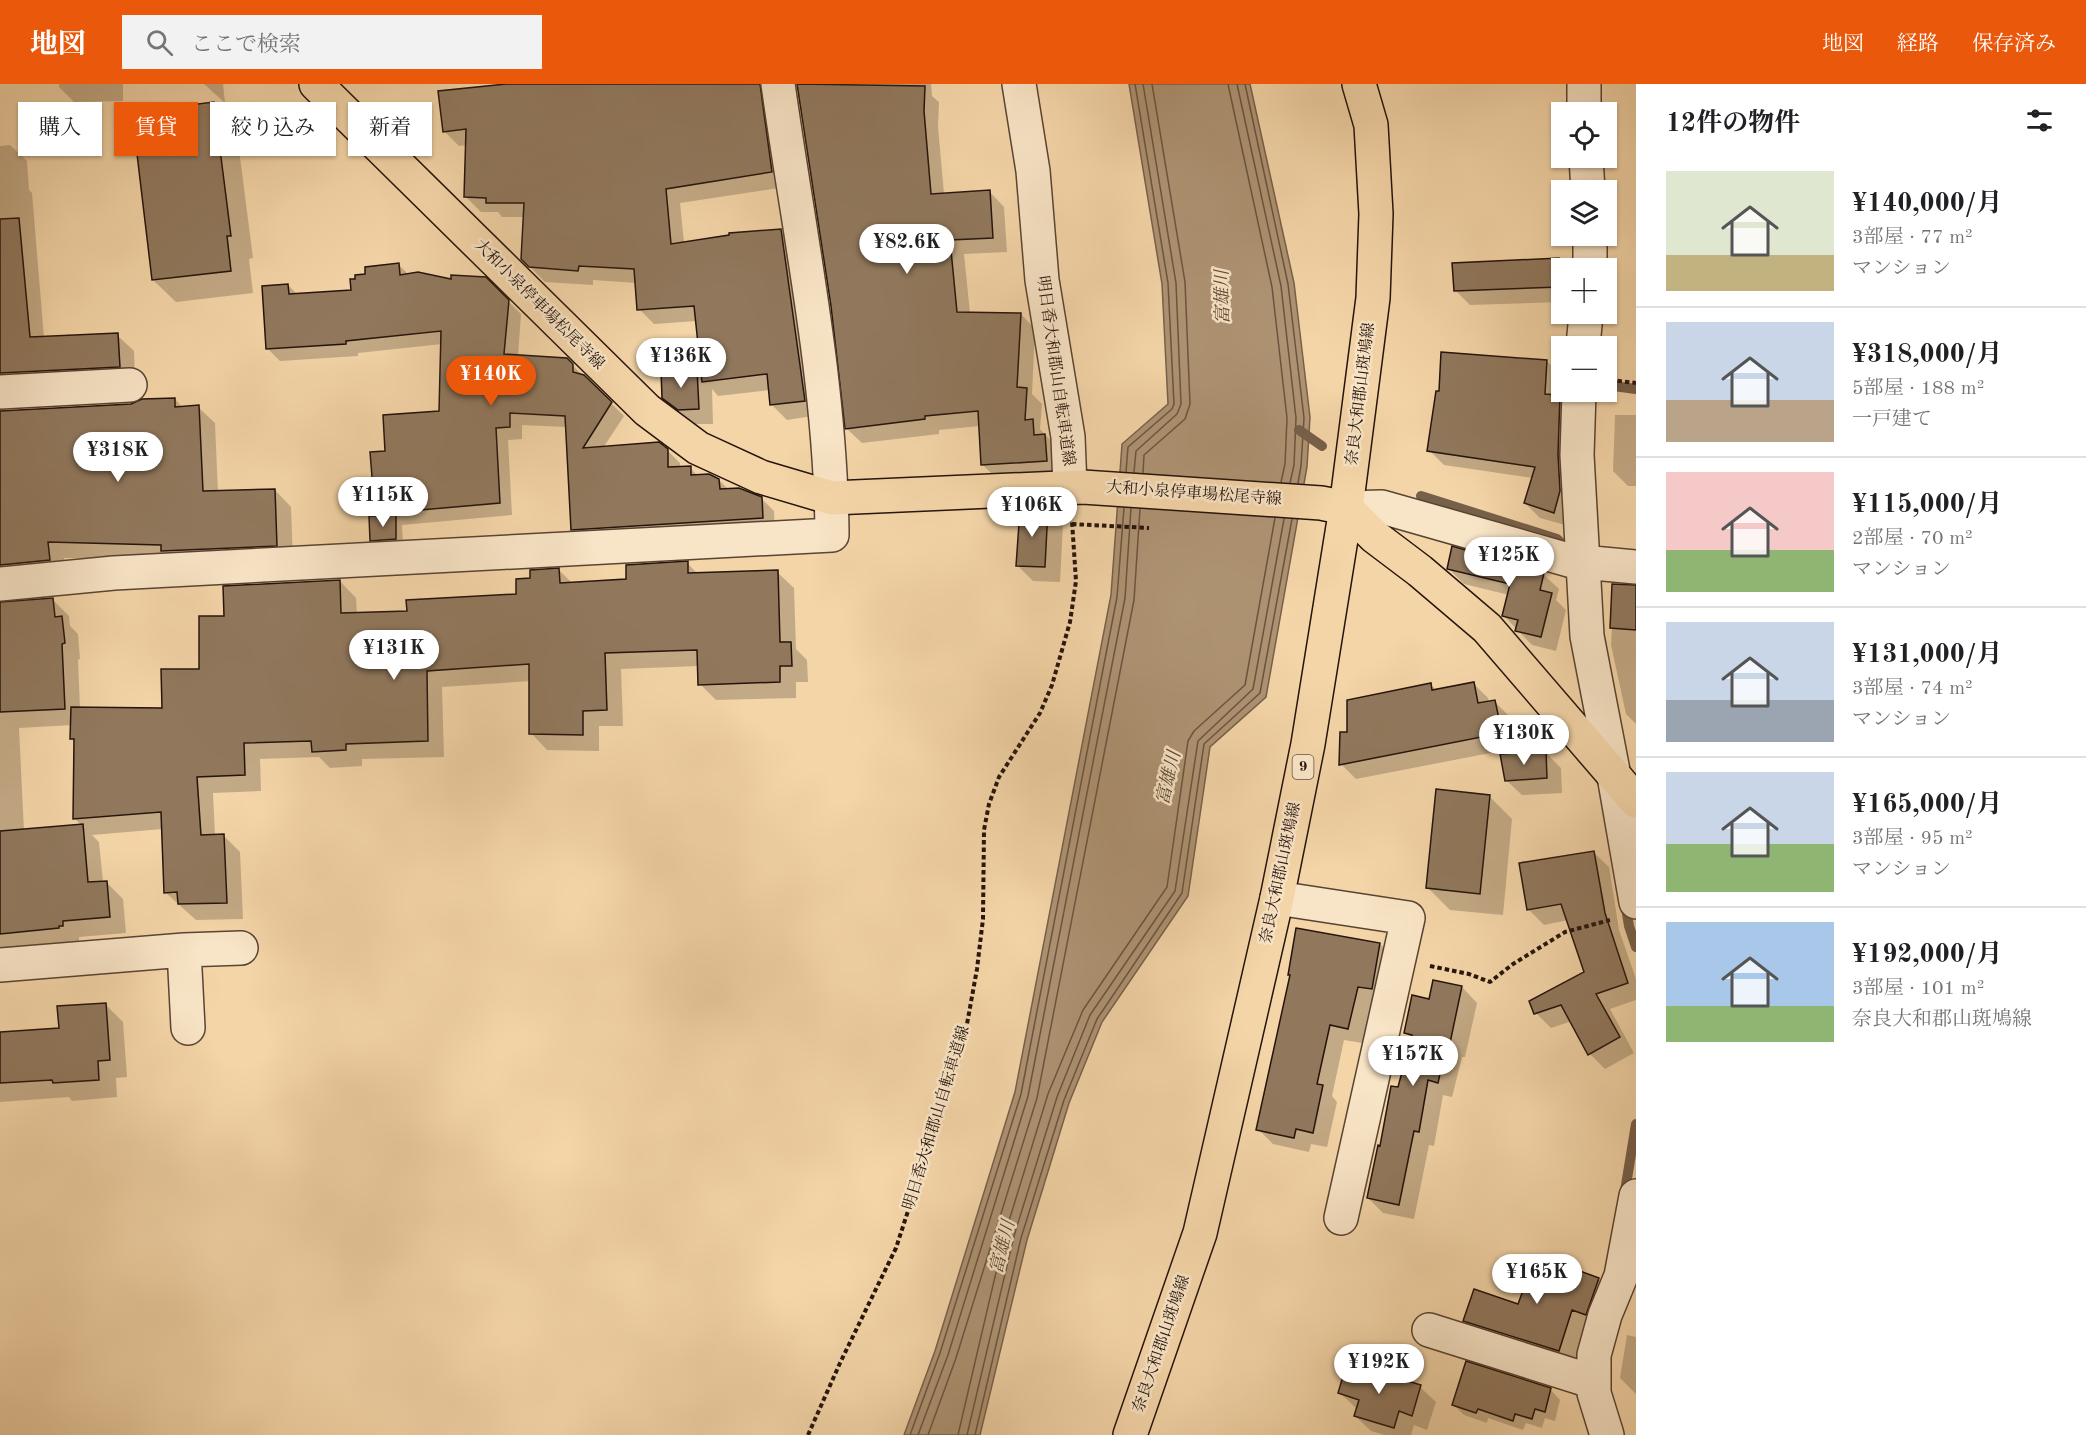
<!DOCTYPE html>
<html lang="ja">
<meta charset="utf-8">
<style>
body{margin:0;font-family:"Old Standard TT","Noto Serif JP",serif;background:#f2f2f2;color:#202124;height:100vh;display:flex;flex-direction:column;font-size:22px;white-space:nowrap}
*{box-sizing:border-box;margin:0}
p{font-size:20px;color:#757577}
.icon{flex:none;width:33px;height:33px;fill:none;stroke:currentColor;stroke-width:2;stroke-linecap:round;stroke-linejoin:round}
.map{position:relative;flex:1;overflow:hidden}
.sheet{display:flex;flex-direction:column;background:#fff;width:450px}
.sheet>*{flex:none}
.guide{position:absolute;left:18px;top:18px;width:570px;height:54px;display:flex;gap:12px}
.fabs{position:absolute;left:1551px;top:18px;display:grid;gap:12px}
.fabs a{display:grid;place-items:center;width:66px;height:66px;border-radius:0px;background:#fff;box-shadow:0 2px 4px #0004;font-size:30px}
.price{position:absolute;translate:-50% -51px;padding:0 14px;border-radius:21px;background:#fff;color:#222;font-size:20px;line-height:39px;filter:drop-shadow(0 2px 3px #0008)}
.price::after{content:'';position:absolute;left:50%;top:36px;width:18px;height:14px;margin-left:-9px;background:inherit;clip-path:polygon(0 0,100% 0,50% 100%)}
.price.on{background:#ea580c;color:#fff}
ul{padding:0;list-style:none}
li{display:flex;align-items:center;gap:18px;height:150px;padding:0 30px}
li+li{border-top:2px solid #e0e0e0}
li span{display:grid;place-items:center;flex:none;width:168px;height:120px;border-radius:0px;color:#555}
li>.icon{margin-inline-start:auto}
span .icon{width:72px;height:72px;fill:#fffc;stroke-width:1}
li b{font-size:26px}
h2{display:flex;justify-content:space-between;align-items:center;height:72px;padding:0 30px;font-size:26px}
.chip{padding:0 21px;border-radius:0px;background:#fff;box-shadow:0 2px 4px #0004;font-size:21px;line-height:54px}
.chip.on{background:#ea580c;color:#fff}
header{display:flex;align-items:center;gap:36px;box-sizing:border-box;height:84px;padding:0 30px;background:#ea580c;color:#fff}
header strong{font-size:28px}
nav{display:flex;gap:33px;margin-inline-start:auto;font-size:21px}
.search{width:420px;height:54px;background:#f2f2f2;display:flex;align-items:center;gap:15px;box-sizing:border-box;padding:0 21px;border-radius:0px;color:#757577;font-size:22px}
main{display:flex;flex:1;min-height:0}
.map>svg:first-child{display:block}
.water{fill:#ae9373;stroke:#77604a;stroke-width:1.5}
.shadow{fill:#0003;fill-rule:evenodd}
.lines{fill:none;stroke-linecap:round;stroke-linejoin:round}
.shore{stroke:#6a5440;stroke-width:1.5}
.stream{stroke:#77604a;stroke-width:10}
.building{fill:#91785d;stroke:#25140c;stroke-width:1.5}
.minor-casing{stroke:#594433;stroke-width:36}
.major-casing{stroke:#25140c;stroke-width:36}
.path{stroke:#25140c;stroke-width:4;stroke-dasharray:4.5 3;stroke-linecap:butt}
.minor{stroke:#f8e4c6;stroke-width:33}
.major{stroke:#f4d5a8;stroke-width:33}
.labels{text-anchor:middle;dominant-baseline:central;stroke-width:5;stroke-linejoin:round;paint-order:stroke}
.shield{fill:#f8e4c6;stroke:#645244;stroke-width:1.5}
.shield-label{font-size:15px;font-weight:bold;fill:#25140c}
.street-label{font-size:16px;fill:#25140c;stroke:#f8e4c6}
.water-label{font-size:18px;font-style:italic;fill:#5c4735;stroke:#f8e4c6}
</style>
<header>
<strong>地図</strong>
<div class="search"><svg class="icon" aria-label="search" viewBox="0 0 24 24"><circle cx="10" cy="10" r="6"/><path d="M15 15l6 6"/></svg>ここで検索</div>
<nav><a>地図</a><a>経路</a><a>保存済み</a></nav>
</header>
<main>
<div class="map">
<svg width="1636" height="1351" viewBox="0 0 1636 1351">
<rect width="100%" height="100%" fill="#f4d5a8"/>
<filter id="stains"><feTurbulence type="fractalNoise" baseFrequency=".00333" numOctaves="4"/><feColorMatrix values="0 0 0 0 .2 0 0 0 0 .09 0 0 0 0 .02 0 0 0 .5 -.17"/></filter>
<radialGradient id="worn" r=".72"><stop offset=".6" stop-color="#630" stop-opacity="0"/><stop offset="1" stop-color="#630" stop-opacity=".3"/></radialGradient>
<!-- water -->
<path class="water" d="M 1129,0 L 1250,0 L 1294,199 L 1310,333 L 1307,383 L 1266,613 L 1210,663 L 1188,812 L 1102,938 L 1069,1019 L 1027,1156 L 980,1351 L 904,1351 L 935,1267 L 1015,1008 L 1111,511 L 1122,360 L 1168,320 L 1162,200 Z"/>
<!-- shadow -->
<path class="shadow" d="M 59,0 L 123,0 L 123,17 L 74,18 L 59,3 Z
M 204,0 L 223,0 L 225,19 Z
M 521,0 L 781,0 L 786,103 L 680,119 L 684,159 L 781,147 L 796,161 L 819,331 L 787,336 L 772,321 L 770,306 L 718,312 L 712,305 L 713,340 L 695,340 L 679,329 L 664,313 L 697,286 L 703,293 L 697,237 L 654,240 L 639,225 L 637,199 L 593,196 L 593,201 L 545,198 L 522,175 L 525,133 L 502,133 L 498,128 L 481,128 L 466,113 L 467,61 L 459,62 L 444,47 Z
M 798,0 L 931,0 L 932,12 L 939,18 L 938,43 L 944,110 L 990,108 L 1004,123 L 1007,168 L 964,170 L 970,229 L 1021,230 L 1035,245 L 1032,310 L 1042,320 L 1040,345 L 1060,366 L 1061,391 L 997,395 L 982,380 L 980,342 L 939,346 L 939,350 L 862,359 L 847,345 L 833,222 Z
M 214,19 L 236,42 L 253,174 L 249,175 L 253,209 L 176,218 L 153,196 Z
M 10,61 L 27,77 L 29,106 L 32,109 L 44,254 L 117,251 L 134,267 L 135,299 L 0,316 L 0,62 Z
M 1558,176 L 1567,184 L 1562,184 L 1562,218 L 1470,221 L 1455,206 Z
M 399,181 L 409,191 L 452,197 L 485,195 L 521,230 L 518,272 L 566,275 L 624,332 L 603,364 L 667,366 L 680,379 L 680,384 L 690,384 L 698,392 L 719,396 L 729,406 L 761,414 L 774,427 L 775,446 L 585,458 L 572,445 L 567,343 L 522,341 L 522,355 L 508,356 L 512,431 L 402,441 L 403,462 L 379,463 L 372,456 L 380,433 L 377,429 L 387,369 L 440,328 L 442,260 L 358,269 L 358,272 L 280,277 L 268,265 L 288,201 L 298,211 L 352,207 L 367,191 Z
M 1547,277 L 1561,292 L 1560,313 L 1574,327 L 1569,442 L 1540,434 L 1525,419 L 1533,394 L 1444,381 L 1429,366 Z
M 175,315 L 183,324 L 198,323 L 215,339 L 218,408 L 275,406 L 291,423 L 293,478 L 64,474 L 66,492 L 0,508 L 0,328 L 131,321 Z
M 1615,331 L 1636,331 L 1636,402 L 1628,402 L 1613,387 Z
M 1048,425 L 1063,440 L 1060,498 L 1033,497 L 1018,482 Z
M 687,479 L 698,490 L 777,488 L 794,504 L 796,565 L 807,576 L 808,598 L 796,598 L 796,614 L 716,616 L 700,600 L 699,582 L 621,585 L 623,642 L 599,642 L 599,667 L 547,666 L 531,649 L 531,597 L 442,603 L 444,673 L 362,675 L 362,682 L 330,684 L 319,673 L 260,675 L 261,707 L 213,709 L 215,751 L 223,751 L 240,768 L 243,835 L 196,836 L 165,808 L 163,745 L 92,751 L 99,758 L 103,798 L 106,798 L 123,815 L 126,849 L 79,853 L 79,858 L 0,867 L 0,520 L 52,515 L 69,532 L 70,542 L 78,550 L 80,575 L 78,576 L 80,624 L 163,625 L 200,586 L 226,533 L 340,497 L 356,514 L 357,530 L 409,528 L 518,511 L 532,496 L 559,486 L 573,500 L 628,496 ZM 72,641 L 72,655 L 76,659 L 74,734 L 81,741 L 24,747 L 19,644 Z
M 1449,485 L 1543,490 L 1559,505 L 1556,516 L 1566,526 L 1556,567 L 1532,561 L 1504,532 L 1509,511 L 1464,500 Z
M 1614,503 L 1636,504 L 1636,640 L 1626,630 L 1611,561 Z
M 1473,599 L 1488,614 L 1489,619 L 1495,618 L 1510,633 L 1516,664 L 1356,695 L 1341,680 L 1348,649 L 1430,600 L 1437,607 Z
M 1546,669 L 1561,684 L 1562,709 L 1522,711 L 1506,696 Z
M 1489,712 L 1512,735 L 1503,831 L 1450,826 L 1428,804 Z
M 1593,768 L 1609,783 L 1619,846 L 1636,895 L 1636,916 L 1610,925 L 1634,969 L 1605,985 L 1590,970 L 1572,937 L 1551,944 L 1536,929 L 1586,888 L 1568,836 L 1544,841 L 1528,825 Z
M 1380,860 L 1395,875 L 1387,920 L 1373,917 L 1362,959 L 1344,956 L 1332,1012 L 1337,1018 L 1327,1063 L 1311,1060 L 1309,1068 L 1273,1060 L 1258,1045 Z
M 1462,903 L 1477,919 L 1465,973 L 1462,973 L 1452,1013 L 1443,1011 L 1434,1062 L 1429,1061 L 1414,1135 L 1383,1129 L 1368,1114 L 1412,955 L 1406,949 L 1430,917 Z
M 105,920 L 123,938 L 127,993 L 116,994 L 117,1013 L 72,1017 L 69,1013 L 0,1018 L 0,950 L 61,945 Z
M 1537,1173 L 1599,1195 L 1614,1211 L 1587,1240 L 1574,1281 L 1479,1252 L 1464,1237 L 1519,1222 Z
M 1627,1251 L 1636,1253 L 1636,1310 L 1620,1294 Z
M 1420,1303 L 1436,1318 L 1427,1346 L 1414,1341 L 1411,1351 L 1385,1351 L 1371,1347 L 1355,1332 L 1357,1325 L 1340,1309 Z
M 1550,1305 L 1560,1316 L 1555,1337 L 1545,1334 L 1542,1344 L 1526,1339 L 1523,1346 L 1488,1334 L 1487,1339 L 1464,1331 L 1453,1320 Z"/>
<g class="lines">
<!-- shore -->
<path class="shore" d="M 1228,0 L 1272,203 L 1287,334 L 1285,380 L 1281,398
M 1237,0 L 1281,202 L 1296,334 L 1294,381 L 1290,399
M 1245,0 L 1288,200 L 1304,334 L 1301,382 L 1298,399
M 1126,388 L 1128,363 L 1172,325 L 1174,320 L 1168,199 L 1135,0
M 1134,388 L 1136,367 L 1177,330 L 1181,320 L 1176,199 L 1143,0
M 1143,389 L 1144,371 L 1185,335 L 1190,320 L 1185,198 L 1152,0
M 910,1351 L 940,1269 L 1021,1010 L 1117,513 L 1124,424
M 918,1351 L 948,1271 L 1028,1012 L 1125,514 L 1131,424
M 928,1351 L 956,1274 L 1037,1014 L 1134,516 L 1140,425
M 958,1351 L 1005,1150 L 1048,1010 L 1083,926 L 1167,803 L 1188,657 L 1194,647 L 1245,601 L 1275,434
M 967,1351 L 1014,1152 L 1057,1013 L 1090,931 L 1175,807 L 1198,657 L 1253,605 L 1284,435
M 975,1351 L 1021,1154 L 1064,1016 L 1097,935 L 1182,809 L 1204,660 L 1260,609 L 1292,435"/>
<!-- stream -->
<path class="stream" d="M 1606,301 L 1636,305
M 1299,346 L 1322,362
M 1421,412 L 1557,455 L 1568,466
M 1625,818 L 1629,842 L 1636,863
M 1624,1113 L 1636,1040"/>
</g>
<!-- building -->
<path class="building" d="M 506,0 L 760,0 L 772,88 L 666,105 L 671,160 L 729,151 L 729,149 L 781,145 L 805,317 L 770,321 L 767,290 L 702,298 L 694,222 L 637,226 L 634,185 L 579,182 L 578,187 L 529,183 L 521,175 L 524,119 L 486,119 L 486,114 L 464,113 L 466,45 L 443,48 L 438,7 Z
M 797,0 L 925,2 L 924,27 L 931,110 L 990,106 L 993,154 L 950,156 L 957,228 L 1021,229 L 1017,303 L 1027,304 L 1025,336 L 1033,335 L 1034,351 L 1045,350 L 1047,377 L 981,381 L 978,327 L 925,332 L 925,335 L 845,345 L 831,222 Z
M 214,18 L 231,152 L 227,152 L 231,187 L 152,196 L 132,28 Z
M 19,134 L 30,253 L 118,249 L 120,283 L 0,289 L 0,135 Z
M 1559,174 L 1560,203 L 1454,207 L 1452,179 Z
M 399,179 L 400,191 L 418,188 L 451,195 L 451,191 L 486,193 L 509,216 L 504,270 L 567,274 L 573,280 L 573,288 L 584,291 L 612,318 L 583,364 L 659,358 L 668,365 L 668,383 L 691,382 L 691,391 L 709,390 L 719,395 L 720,405 L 739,404 L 762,413 L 763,434 L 571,446 L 565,332 L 510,329 L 510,343 L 496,344 L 500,419 L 375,430 L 370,368 L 385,367 L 383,331 L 439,327 L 441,247 L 346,257 L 346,260 L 266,265 L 262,202 L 288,200 L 289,210 L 351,206 L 350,195 L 355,195 L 355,191 L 365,190 L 365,183 Z
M 1441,268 L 1547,276 L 1545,310 L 1560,311 L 1558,370 L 1560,407 L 1554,429 L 1524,419 L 1535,383 L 1427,367 L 1436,307 L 1439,307 Z
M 697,285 L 699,325 L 678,326 L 662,314 L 661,286 Z
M 175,314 L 175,323 L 199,321 L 203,407 L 275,405 L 277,462 L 161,467 L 161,461 L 48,458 L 50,476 L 0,481 L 0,327 L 131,320 L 142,315 Z
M 1048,424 L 1045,483 L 1016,482 L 1020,425 Z
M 396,431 L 396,455 L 370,457 L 369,432 Z
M 1452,462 L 1544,489 L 1540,506 L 1552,509 L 1541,553 L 1515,547 L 1518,536 L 1502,532 L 1510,500 L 1447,485 Z
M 688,477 L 688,489 L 778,486 L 780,558 L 791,558 L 792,582 L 780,582 L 780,598 L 698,601 L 697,566 L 605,569 L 607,626 L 583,627 L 583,651 L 529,650 L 529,580 L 427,587 L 428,657 L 346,660 L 346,666 L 312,668 L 311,657 L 244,659 L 245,691 L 197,693 L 201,751 L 224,750 L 227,819 L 178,820 L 177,808 L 164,809 L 161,728 L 73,735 L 74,655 L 70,655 L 71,623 L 162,624 L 161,585 L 199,585 L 199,532 L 224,532 L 223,502 L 340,496 L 341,529 L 407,527 L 406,516 L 516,510 L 516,495 L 530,494 L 530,486 L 559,484 L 560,499 L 626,495 L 626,481 Z
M 1612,500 L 1636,501 L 1636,546 L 1610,544 Z
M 53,514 L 55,533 L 62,532 L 65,559 L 62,560 L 65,625 L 0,628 L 0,518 Z
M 1474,598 L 1478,619 L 1495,616 L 1502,649 L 1339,681 L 1340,648 L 1347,648 L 1347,616 L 1431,599 L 1432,606 Z
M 1546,667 L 1547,694 L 1505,697 L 1500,670 Z
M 1436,705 L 1490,711 L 1480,810 L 1426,804 Z
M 83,740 L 88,798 L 107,797 L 110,833 L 63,837 L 63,842 L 59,842 L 59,844 L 0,850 L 0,747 Z
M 1594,767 L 1605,829 L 1628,899 L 1596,910 L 1620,953 L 1588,971 L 1561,921 L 1534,930 L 1529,917 L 1584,888 L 1561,820 L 1527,826 L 1519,779 Z
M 1296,844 L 1380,859 L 1372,905 L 1358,903 L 1348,945 L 1330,941 L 1317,1000 L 1323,1001 L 1313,1049 L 1296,1045 L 1294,1054 L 1256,1046 L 1290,891 L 1288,891 Z
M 1433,896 L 1462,902 L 1450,959 L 1447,958 L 1438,999 L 1428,996 L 1419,1048 L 1414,1047 L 1399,1121 L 1367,1114 L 1378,1061 L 1380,1062 L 1391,1002 L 1398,1003 L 1412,951 L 1404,949 L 1412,911 L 1429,915 Z
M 106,919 L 110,976 L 98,977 L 99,996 L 53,999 L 52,996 L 0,999 L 0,948 L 59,944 L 57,922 Z
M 1536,1171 L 1599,1194 L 1586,1231 L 1572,1226 L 1559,1267 L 1463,1237 L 1474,1205 L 1518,1220 Z
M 1466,1277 L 1551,1304 L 1545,1328 L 1535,1325 L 1532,1335 L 1515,1330 L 1513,1337 L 1478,1325 L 1476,1329 L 1452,1321 Z
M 1347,1279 L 1421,1301 L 1412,1332 L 1399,1327 L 1394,1344 L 1354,1332 L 1359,1316 L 1338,1309 Z"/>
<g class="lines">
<defs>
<path id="minor" d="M 1019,0 L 1033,87 L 1042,196 L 1068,353 L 1070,403
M 1584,28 L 1584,0
M 1586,74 L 1588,106
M 1590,184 L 1590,152
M 1583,262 L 1586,230
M 0,308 L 130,301
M 1579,308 L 1577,371 L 1587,552 L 1614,692 L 1636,818
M 1346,424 L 1382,423 L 1572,477 L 1636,483
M 0,500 L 114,489 L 832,451 C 831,299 799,150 778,0
M 1277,814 L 1408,834 L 1341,1134
M 184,866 L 188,944
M 0,881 L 184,866 L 241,864
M 1429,1246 L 1594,1298
M 1607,1351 L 1594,1309 L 1594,1271 L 1605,1231 L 1621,1192 L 1636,1112"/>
<path id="major" d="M 316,0 L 647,326 L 698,364 L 761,393 L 832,414 L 1083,403 L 1321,419 L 1346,424 L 1375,453 L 1420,487 L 1487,544 L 1636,717
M 1130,1351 L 1200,1149 L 1277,814 L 1308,660 L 1346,424 L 1373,214 L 1376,130 L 1371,41 L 1359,0"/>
</defs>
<!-- minor casing -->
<use href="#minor" class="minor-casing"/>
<!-- major casing -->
<use href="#major" class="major-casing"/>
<!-- path -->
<path class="path" d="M 1610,296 L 1636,299
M 1072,440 L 1149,444
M 1430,882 L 1469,890 L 1490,898 L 1513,880 L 1565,848 L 1610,836
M 808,1351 L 840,1279 L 896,1164 L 965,951 L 977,885 L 983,835 L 984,746 L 989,720 L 999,693 L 1040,629 L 1052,601 L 1070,538 L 1076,497 L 1072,437"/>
<!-- minor -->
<use href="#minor" class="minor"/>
<!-- major -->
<use href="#major" class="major"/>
</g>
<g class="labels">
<!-- shield labels -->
<rect class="shield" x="1292.5" y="671" width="21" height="24" rx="4.5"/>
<g class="shield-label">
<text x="1303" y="683">9</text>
</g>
<!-- street labels -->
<g class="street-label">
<text transform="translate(539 221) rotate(45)">大和小泉停車場松尾寺線</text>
<text transform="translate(1055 287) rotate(82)">明日香大和郡山自転車道線</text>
<text transform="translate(1361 310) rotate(-83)">奈良大和郡山斑鳩線</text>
<text transform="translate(1194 410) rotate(4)">大和小泉停車場松尾寺線</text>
<text transform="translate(1281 789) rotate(-78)">奈良大和郡山斑鳩線</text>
<text transform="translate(937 1034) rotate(-73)">明日香大和郡山自転車道線</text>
<text transform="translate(1162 1260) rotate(-71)">奈良大和郡山斑鳩線</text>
</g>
<!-- water labels -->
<g class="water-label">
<text transform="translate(1223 213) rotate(-91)">富雄川</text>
<text transform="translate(1169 694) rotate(-77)">富雄川</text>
<text transform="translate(1003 1163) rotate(-76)">富雄川</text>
</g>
</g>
<rect width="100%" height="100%" filter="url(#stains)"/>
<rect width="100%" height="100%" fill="url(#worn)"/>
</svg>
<div class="fabs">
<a><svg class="icon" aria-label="locate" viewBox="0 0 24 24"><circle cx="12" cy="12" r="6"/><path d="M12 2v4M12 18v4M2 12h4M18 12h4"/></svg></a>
<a><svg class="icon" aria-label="layers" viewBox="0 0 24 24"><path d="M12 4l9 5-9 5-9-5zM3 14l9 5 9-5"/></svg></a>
<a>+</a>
<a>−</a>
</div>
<b class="price" style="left:907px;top:191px">¥82.6K</b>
<b class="price" style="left:681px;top:305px">¥136K</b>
<b class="price on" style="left:491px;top:323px">¥140K</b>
<b class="price" style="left:118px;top:399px">¥318K</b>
<b class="price" style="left:383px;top:444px">¥115K</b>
<b class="price" style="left:1032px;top:454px">¥106K</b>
<b class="price" style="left:1509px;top:504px">¥125K</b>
<b class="price" style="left:394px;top:597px">¥131K</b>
<b class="price" style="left:1524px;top:682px">¥130K</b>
<b class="price" style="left:1413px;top:1003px">¥157K</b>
<b class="price" style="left:1537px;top:1221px">¥165K</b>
<b class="price" style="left:1379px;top:1311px">¥192K</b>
<div class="guide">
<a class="chip">購入</a>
<a class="chip on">賃貸</a>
<a class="chip">絞り込み</a>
<a class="chip">新着</a>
</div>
</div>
<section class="sheet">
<h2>12件の物件<svg class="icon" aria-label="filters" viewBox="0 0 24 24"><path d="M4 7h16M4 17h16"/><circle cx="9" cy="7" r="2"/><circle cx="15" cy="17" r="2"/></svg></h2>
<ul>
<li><span style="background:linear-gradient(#dfe7d0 70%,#c2b280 0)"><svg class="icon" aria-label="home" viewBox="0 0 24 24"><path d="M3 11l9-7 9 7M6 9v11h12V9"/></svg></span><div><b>¥140,000/月</b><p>3部屋 · 77 m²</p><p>マンション</p></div></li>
<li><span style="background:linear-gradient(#c9d6e8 65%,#b9a48a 0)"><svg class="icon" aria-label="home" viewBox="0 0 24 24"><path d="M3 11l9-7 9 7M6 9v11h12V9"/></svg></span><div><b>¥318,000/月</b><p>5部屋 · 188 m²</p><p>一戸建て</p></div></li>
<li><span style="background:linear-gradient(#f6c9c9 65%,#8fb573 0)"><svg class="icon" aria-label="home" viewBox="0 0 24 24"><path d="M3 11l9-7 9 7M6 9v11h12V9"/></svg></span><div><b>¥115,000/月</b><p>2部屋 · 70 m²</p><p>マンション</p></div></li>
<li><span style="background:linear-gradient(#c9d6e8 65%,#9aa5b1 0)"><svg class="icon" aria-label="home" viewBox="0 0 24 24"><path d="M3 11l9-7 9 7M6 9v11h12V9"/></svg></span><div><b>¥131,000/月</b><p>3部屋 · 74 m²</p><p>マンション</p></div></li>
<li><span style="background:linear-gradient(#c9d6e8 60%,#8fb573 0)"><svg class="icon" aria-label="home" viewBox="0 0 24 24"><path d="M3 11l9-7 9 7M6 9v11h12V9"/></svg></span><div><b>¥165,000/月</b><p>3部屋 · 95 m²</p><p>マンション</p></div></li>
<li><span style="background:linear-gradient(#a9c7e8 70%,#8fb573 0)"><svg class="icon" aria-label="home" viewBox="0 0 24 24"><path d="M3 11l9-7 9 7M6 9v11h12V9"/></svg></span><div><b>¥192,000/月</b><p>3部屋 · 101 m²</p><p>奈良大和郡山斑鳩線</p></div></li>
</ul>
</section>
</main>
